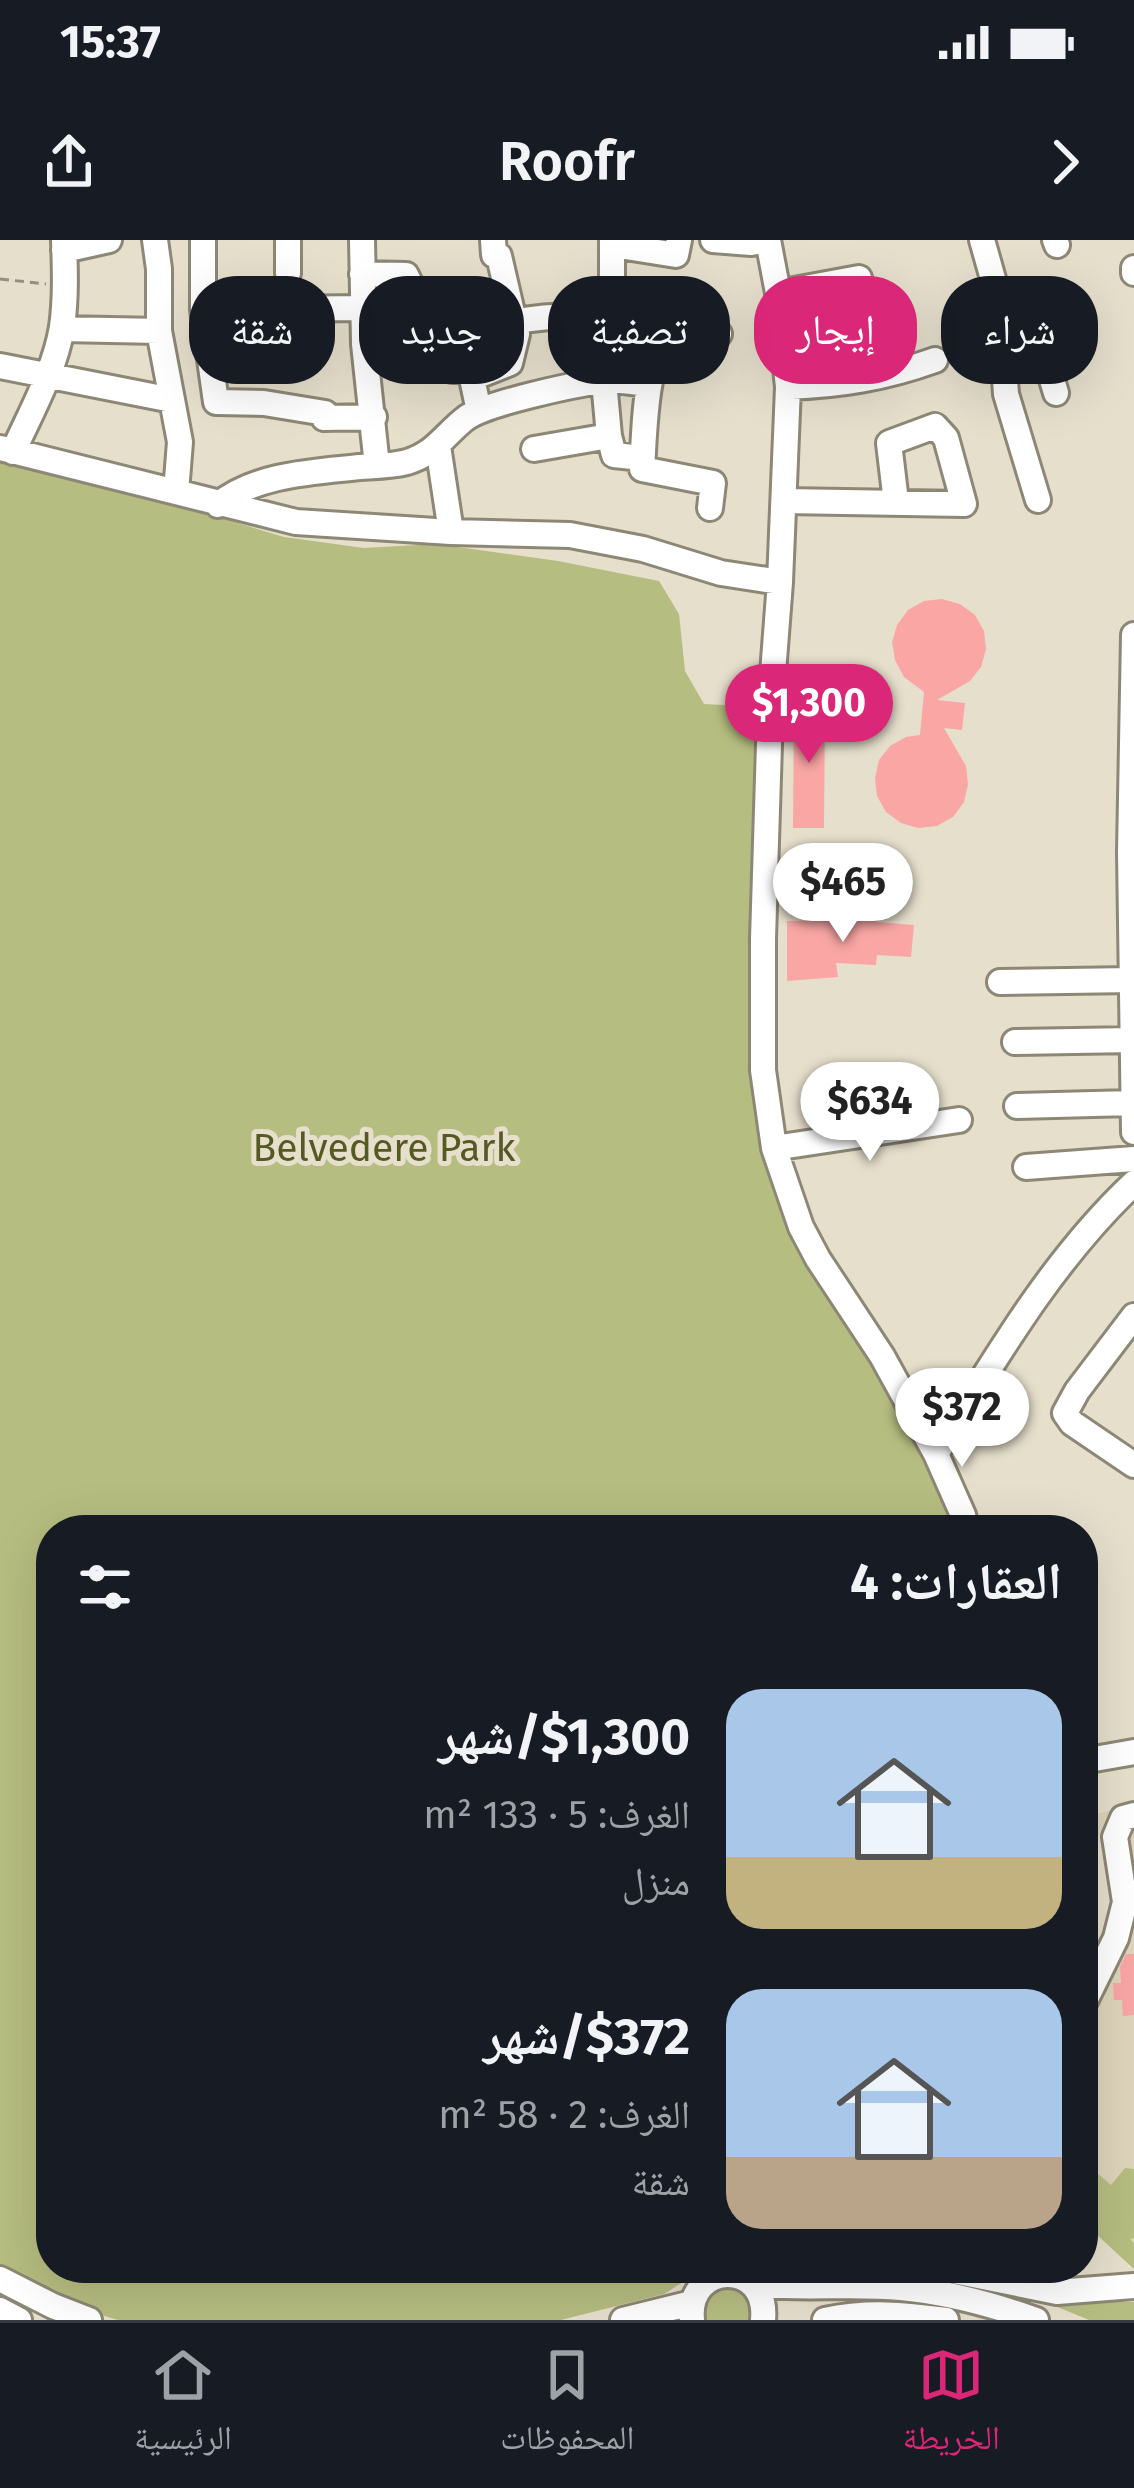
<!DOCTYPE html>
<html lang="ar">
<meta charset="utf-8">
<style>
body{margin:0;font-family:"Fira Sans","Noto Naskh Arabic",sans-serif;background:#242831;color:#f1f3f6;direction:rtl;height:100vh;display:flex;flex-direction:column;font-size:45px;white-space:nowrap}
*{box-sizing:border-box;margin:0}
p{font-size:39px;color:#9ea1a6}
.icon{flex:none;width:66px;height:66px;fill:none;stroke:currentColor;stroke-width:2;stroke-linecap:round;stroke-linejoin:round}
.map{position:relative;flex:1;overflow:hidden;direction:ltr}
.details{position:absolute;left:36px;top:1275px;width:1062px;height:768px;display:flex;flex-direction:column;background:#171b24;border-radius:48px;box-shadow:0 12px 48px #0002;direction:rtl}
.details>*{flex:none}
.banner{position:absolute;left:36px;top:36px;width:1062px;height:108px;direction:rtl;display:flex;gap:24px}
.price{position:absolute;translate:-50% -102px;padding:0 27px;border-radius:42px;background:#fff;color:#222;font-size:39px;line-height:78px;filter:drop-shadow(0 3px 6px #0008)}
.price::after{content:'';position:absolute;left:50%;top:72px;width:36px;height:27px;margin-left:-18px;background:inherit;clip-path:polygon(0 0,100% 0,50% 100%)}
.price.selected{background:#db2777;color:#fff}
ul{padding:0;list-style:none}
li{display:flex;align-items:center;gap:36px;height:300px;padding:0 36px}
li span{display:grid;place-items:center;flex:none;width:336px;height:240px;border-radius:36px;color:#555}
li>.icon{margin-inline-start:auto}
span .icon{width:144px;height:144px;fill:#fffc;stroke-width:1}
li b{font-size:51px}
h2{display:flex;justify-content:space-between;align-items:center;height:144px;padding:0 36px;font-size:51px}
.pill{padding:0 42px;border-radius:48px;background:#171b24;box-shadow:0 12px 48px #0002;font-size:42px;line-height:108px}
.pill.selected{background:#db2777;color:#fff}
.status{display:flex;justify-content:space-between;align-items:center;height:84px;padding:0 60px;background:#171b24;direction:ltr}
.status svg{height:33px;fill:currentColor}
header{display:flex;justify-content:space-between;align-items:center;height:156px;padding:0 36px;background:#171b24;font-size:54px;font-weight:600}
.menu{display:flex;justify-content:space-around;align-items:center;height:168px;border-top:3px solid #363941;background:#171b24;font-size:33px;color:#9ea1a6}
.menu a{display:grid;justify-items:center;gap:6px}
.menu .selected{color:#db2777}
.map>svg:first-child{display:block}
.built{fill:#ded4bb}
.green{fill:#b6bd80}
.building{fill:#f9a6a5}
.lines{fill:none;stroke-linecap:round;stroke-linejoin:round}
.minor-casing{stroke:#8d8775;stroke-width:30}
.path{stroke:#938e81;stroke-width:3;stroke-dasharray:9 6;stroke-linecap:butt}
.minor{stroke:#fff;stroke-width:24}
.labels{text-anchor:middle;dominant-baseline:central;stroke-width:10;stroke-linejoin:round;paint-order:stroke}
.park-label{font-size:39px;fill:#555922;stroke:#e6dfcc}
</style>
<div class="status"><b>15:37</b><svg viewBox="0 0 49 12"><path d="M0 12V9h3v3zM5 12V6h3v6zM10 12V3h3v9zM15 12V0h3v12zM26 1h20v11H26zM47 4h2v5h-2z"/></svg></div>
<header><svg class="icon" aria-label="forward" viewBox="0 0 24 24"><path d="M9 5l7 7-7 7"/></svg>Roofr<svg class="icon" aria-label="share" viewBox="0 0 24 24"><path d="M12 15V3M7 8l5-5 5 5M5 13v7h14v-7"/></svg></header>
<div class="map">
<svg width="1134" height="2080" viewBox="0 0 1134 2080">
<rect width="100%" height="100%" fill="#e6dfcc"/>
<!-- built -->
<path class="built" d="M 1134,1564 L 1134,2003 L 1083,1964 L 1083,1740 L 1118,1663 L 1093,1575 Z"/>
<!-- green -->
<path class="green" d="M 0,219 L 128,250 L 284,297 L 364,308 L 435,304 L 558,321 L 659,341 L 679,374 L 685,431 L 704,464 L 764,467 L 769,904 L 900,1150 L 959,1290 L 51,1290 L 51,2028 L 695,2028 L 683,2042 L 664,2054 L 561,2080 L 118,2080 C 76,2068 37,2049 0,2027 Z
M 1089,1926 L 1111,1945 L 1125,1928 L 1134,1929 L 1134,1998 L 1130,1999 L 1134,2003 L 1134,2029 L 1083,1982 L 1083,1933 Z
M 723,2048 C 742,2049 753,2061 750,2080 L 705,2080 C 703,2064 707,2055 723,2048 Z
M 1045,2062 L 1134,2062 L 1134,2080 L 1089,2080 Z"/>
<!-- building -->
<path class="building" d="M 942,359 L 960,364 L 975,375 L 984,391 L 986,409 L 981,427 L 970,441 L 937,460 L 965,463 L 962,490 L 944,488 L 966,526 L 968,544 L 964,562 L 953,577 L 937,586 L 918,588 L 901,583 L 886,572 L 877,556 L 875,538 L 879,520 L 890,506 L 906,497 L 920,495 L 924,452 L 904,437 L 895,420 L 892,402 L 897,385 L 908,370 L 924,361 Z
M 794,465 L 825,465 L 824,588 L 793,588 Z
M 853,672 L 878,674 L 877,682 L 914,685 L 911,717 L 877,715 L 876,725 L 836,723 L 838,737 L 787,741 L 787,681 L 852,680 Z
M 1126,1714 L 1134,1714 L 1134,1775 L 1123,1776 L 1122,1760 L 1114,1760 L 1113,1743 L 1121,1743 L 1120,1727 Z"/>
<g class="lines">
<defs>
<path id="minor" d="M 155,0 L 159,29 L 159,91 L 180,202 L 176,252
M 203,0 L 203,70 L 216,162 L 264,163 L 325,173 L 324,178 L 374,177
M 288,0 L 288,33
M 362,0 L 364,104 L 377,226
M 713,0 L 751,3 L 767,0
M 768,0 L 778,53 L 788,147 L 780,342 L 770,472 L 763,699 L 763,830 L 774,908 L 801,987 L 818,1019 L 882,1116 L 936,1214 C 995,1119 1052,1020 1134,943
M 982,0 L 999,60 L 983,71 L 1003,111 L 1006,154 L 1038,260
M 1055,0 L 1057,5
M 613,5 L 676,15 L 679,0
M 64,10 L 109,0
M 1134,28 L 1134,33
M 362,34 L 406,35 L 452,130 L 470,129 L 479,171
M 778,53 L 859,38 L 873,101
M 203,70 L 362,68
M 612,81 L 612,0
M 512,82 C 562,73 618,72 664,95
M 62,89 L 159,91
M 1003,111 L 1046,120 L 1056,153
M 0,126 L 172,160
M 472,138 L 510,123 L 517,94 L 499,16 L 494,15 L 493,0
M 604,141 L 609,196 L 614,215 L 642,218
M 788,147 C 841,145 885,138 935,120
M 438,206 L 451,292
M 0,208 L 296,282 L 451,292 L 570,295 L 643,309 L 721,333 L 780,342
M 534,209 L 609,196
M 13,212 C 31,172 55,130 62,87 C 66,58 65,29 64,0
M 784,261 L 964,264 L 946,198 L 935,186 L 889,203 L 896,262
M 218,265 C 255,234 314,232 360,227 C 376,226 392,226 407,222 C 436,213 444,195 466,178 C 487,163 572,145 600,141 C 616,139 632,142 647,144
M 710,268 L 713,243 L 642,229 C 646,165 644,125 680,70 L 719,94
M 1134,395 L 1130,612 L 1134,892
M 1000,742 L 1133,740
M 1015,802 L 1133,800
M 1017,866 L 1132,863
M 774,908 L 959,880
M 1026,927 L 1134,919
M 1134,1076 L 1077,1151 L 1065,1173 L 1072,1183 L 1134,1225
M 936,1214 L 963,1275 L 967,1290
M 1083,1521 L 1134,1512
M 1083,1765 L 1116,1698 L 1125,1662 L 1115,1597 L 1123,1578 L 1134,1575
M 748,2028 L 752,2044 C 801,2050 851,2043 901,2048 C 946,2052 994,2065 1036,2080
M 939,2028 L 1057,2052 L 1134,2046
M 0,2039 L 53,2066 L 89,2080
M 0,2070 L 19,2080
M 623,2080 L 692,2063
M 692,2080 C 686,2021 769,2019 763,2080
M 825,2080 C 867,2071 904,2074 946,2080"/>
</defs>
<!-- minor casing -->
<use href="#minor" class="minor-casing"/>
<!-- path -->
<path class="path" d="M 0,39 L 46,44"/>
<!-- minor -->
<use href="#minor" class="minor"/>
</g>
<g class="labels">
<!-- park labels -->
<g class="park-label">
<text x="384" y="908">Belvedere Park</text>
</g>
</g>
</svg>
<b class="price selected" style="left:809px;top:526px">$1,300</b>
<b class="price" style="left:843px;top:705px">$465</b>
<b class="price" style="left:870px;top:924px">$634</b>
<b class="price" style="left:962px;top:1230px">$372</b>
<div class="banner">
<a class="pill">شراء</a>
<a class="pill selected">إيجار</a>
<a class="pill">تصفية</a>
<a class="pill">جديد</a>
<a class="pill">شقة</a>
</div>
<section class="details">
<h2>العقارات: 4<svg class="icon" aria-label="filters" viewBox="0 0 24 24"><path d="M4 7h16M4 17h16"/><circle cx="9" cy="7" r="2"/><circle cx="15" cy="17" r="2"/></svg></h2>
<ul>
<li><span style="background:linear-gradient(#a9c7e8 70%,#c2b280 0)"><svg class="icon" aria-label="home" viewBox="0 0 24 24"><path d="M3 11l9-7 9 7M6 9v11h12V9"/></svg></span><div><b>$1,300/شهر</b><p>الغرف: 5 · 133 m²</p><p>منزل</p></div></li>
<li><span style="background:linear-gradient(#a9c7e8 70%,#b9a48a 0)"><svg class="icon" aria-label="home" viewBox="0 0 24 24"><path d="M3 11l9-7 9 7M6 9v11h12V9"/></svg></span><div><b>$372/شهر</b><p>الغرف: 2 · 58 m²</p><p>شقة</p></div></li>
</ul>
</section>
</div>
<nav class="menu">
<a class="selected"><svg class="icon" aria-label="map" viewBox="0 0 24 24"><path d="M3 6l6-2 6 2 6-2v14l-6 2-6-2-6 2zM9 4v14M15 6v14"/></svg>الخريطة</a>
<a><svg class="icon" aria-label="saved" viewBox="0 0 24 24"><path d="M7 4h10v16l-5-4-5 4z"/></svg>المحفوظات</a>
<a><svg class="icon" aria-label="home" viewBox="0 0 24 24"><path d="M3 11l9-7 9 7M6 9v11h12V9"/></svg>الرئيسية</a>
</nav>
